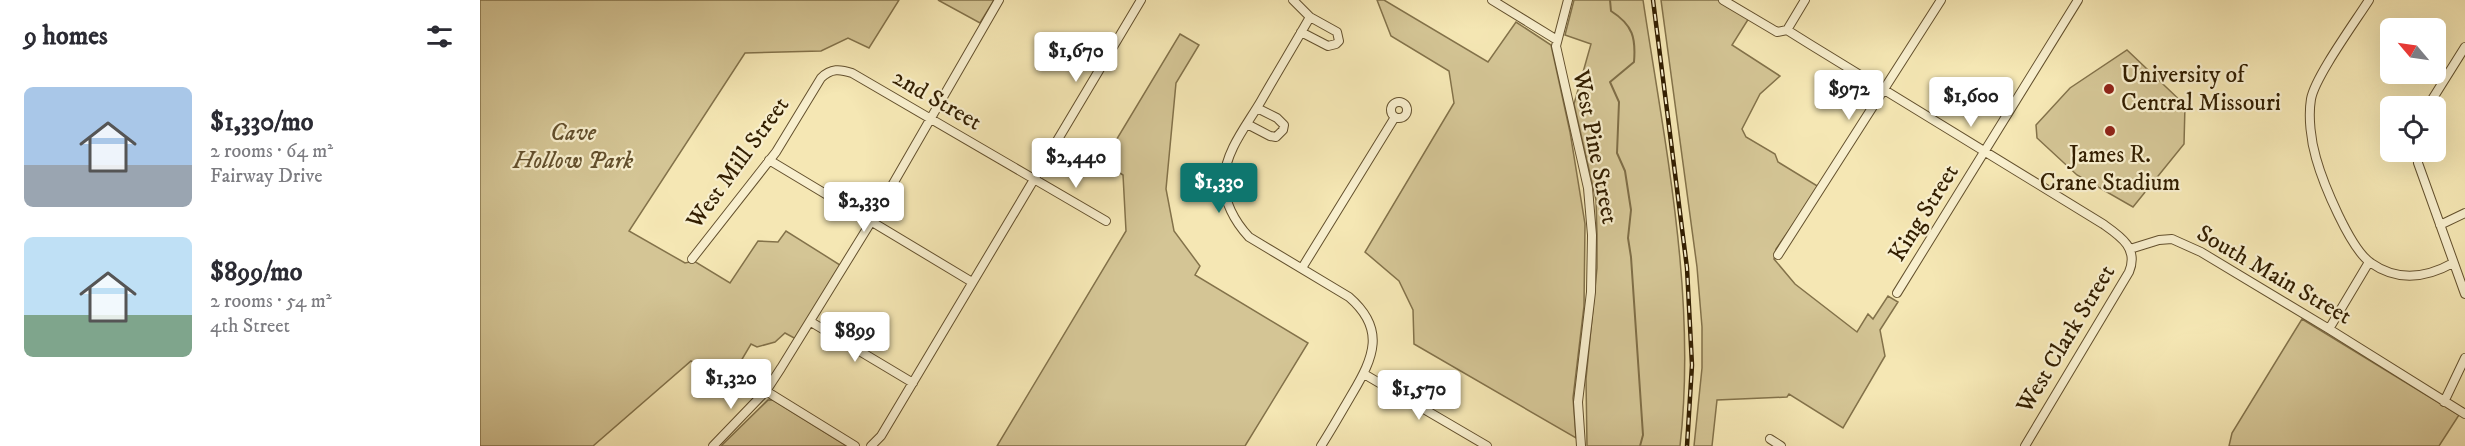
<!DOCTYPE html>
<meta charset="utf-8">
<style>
body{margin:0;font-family:"IM FELL DW Pica",serif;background:#f7f7f7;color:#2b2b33;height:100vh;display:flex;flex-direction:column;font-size:22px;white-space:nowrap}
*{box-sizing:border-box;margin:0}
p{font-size:20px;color:#7c7c81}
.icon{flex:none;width:33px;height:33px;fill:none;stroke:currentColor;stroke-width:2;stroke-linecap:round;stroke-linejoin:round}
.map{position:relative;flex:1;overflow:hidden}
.drawer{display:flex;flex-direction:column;background:#fff;width:480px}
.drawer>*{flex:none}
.needle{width:39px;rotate:299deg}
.fabs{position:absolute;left:1900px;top:18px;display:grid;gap:12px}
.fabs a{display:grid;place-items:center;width:66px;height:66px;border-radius:9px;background:#fff;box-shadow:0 6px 24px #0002;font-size:30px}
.price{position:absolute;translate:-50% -51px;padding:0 14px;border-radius:6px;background:#fff;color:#222;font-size:20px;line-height:39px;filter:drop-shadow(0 2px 3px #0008)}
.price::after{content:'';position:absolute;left:50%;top:36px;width:18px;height:14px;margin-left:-9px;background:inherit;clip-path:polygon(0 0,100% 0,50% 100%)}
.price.current{background:#0f766e;color:#fff}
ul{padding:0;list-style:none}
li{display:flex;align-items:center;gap:18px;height:150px;padding:0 24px}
li span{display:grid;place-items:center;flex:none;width:168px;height:120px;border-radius:9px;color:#555}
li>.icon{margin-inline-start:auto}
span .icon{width:72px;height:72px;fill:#fffc;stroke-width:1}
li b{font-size:26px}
h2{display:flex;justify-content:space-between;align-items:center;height:72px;padding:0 24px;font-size:26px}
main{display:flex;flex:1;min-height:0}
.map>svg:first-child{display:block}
.green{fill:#d4c595;stroke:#83724a;stroke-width:1.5}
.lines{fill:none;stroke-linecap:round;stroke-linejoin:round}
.stream{stroke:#7f6e47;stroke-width:2}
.minor-casing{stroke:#63502d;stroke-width:10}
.minor{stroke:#f8efce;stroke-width:8}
.rail-casing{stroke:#321e00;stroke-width:4.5}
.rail{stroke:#f8efce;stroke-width:2;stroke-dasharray:7;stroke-linecap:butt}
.poi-dot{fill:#8f2418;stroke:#f8efce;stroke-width:2}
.labels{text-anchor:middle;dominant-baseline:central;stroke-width:4.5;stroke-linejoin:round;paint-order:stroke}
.poi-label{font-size:24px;fill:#321e00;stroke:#f8efce;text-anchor:start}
.street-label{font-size:24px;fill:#321e00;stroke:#f8efce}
.park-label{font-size:24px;font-style:italic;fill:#63502d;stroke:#f8efce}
</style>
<main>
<section class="drawer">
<h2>9 homes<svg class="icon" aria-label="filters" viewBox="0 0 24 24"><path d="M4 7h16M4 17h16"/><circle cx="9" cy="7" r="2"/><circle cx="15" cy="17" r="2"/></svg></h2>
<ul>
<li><span style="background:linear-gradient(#a9c7e8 65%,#9aa5b1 0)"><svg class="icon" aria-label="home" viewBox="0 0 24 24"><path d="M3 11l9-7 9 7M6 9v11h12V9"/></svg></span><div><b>$1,330/mo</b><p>2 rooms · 64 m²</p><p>Fairway Drive</p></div></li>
<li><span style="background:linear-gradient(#bfe0f5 65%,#7fa58c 0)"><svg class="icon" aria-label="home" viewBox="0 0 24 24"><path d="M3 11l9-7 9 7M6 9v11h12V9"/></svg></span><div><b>$899/mo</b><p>2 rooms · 54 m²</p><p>4th Street</p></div></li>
</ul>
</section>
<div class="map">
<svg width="1985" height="446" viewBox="0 0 1985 446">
<rect width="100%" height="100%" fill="#f5e7b4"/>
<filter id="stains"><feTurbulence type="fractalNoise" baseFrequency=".00333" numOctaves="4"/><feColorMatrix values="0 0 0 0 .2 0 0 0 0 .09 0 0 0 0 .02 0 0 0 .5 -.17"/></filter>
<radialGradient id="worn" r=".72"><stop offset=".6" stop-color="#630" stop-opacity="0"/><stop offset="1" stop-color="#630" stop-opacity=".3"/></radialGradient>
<!-- green -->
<path class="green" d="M 0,0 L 419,0 L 389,48 L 368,38 L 341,51 L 265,53 L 149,231 L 205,263 L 214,261 L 250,283 L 278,241 L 298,242 L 306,231 L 360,265 L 316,339 L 305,333 L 295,342 L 277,347 L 271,344 L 248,383 L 211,361 L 113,446 L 0,446 Z
M 458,0 L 514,0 L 500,23 Z
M 897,0 L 904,0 L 1008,62 L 1036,22 L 1071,45 L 1090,132 L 1105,224 L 1104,306 L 1093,398 L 1096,438 L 934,344 L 933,310 L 919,281 L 885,252 L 974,103 L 969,71 L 911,36 Z
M 1094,0 L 1163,0 C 1185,146 1217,297 1200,446 L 1107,446 L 1106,379 L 1117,268 L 1117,234 L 1116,200 L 1094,104 L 1111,44 L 1085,35 Z
M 1181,0 L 1238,0 L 1269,18 L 1252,45 L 1300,76 L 1280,94 L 1262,129 L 1266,137 L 1295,154 L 1298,162 L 1339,187 L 1296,249 L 1294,259 L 1315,284 L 1377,332 L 1388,314 L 1393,319 L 1408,296 L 1418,302 L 1400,330 L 1405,356 L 1363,428 L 1309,394 L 1307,397 L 1237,400 L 1232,446 L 1214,446 L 1222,368 L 1222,327 L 1217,267 Z
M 700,34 L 719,45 L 696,83 L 686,189 L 694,231 L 720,266 L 715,275 L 828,343 L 765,446 L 517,446 L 646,231 L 643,175 L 623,162 Z
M 1647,50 L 1705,105 L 1704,144 L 1653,207 L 1597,175 L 1557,138 L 1556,125 L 1590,88 Z
M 1822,319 L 1979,415 L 1959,446 L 1749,446 L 1752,433 Z
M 288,400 L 293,400 L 367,446 L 241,446 Z"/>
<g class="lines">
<!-- stream -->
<path class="stream" d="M 1130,0 L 1131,11 C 1153,25 1156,38 1154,62 L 1130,82 L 1139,102 L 1137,153 L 1145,171 L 1151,210 L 1148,238 L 1151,257 L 1163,435 L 1160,446"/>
<defs>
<path id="minor" d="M 813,0 L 830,17 L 857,32 L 859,41 L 856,44 L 848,46 L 821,32
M 1012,0 L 1077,40
M 1088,0 L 1076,46 L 1108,188 L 1112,235 L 1111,292 L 1098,402 L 1101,446
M 1243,0 L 1297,32 L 1307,30 L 1331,45 L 1623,224 C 1640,236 1659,248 1649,272 L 1545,446
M 1889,0 C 1875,22 1835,77 1831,99 C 1828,117 1831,141 1836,158 C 1843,183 1870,249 1891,263 C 1918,282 1946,278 1973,263
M 830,17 C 814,45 797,73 781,101 C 767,125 746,150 744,179 C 743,201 755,222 769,237 L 869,297 C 906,329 894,357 872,394 C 862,411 852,429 841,446
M 1307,30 L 1325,0
M911 110a8 8 0 1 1 16 0a8 8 0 1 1-16 0Z
M 1948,106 L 1985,47
M 767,124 L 790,136 L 796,137 L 803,130 L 804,125 L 797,118 L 777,108
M 1937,152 L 1938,163 L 1985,294
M 289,160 L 492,282
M 1960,225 L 1985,213
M 1650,249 L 1679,240 L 1692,239 L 1721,252 L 1849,329 L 1985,414
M 1298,255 L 1461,0
M 212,259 L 296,152 L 341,78 C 351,68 360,69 372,73 L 626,221
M 822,268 L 915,117
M 1417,293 L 1598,0
M 331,322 L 433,383
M 1849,329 L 1889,262
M 884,374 L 1007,446
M 286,391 L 375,446
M 1964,402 L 1985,358
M 1290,439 L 1301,446
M 233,446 L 286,391 L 301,368 L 391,222 L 519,0
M 391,446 L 401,436 L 661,0"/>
</defs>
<!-- minor casing -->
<use href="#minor" class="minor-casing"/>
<!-- minor -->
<use href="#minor" class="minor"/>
<defs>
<path id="rail" d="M 1173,0 L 1207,268 L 1212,365 L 1207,446"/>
</defs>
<!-- rail casing -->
<use href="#rail" class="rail-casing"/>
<!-- rail -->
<use href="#rail" class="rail"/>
</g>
<!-- markers -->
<g class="poi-dot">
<circle cx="1629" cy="89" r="6"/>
<circle cx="1630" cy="131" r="6"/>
</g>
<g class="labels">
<!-- poi labels -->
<g class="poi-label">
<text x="1641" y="75">University of<tspan x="1641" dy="28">Central Missouri</tspan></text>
<text x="1630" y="155" text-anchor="middle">James R.<tspan x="1630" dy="28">Crane Stadium</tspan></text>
</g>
<!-- street labels -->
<g class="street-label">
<text transform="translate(457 100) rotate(30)">2nd Street</text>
<text transform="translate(1115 147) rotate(79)">West Pine Street</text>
<text transform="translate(258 163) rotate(-54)">West Mill Street</text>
<text transform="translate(1444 213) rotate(-58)">King Street</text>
<text transform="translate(1794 275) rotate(30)">South Main Street</text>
<text transform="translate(1586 339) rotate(-59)">West Clark Street</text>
</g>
<!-- park labels -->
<g class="park-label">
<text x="93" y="133">Cave<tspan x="93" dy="28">Hollow Park</tspan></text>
</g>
</g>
<rect width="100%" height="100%" filter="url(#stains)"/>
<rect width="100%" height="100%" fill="url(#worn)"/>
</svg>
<div class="fabs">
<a><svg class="needle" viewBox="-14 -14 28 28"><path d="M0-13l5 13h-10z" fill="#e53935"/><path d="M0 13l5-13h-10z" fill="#7c7c81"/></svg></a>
<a><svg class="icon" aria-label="locate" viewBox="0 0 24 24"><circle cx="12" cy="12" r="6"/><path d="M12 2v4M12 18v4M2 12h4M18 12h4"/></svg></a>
</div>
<b class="price" style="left:596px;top:83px">$1,670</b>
<b class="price" style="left:1369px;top:121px">$972</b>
<b class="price" style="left:1491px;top:128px">$1,600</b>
<b class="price" style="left:596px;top:189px">$2,440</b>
<b class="price current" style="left:739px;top:214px">$1,330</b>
<b class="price" style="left:384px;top:233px">$2,330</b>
<b class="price" style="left:375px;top:363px">$899</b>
<b class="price" style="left:251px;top:410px">$1,320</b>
<b class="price" style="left:939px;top:421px">$1,570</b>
</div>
</main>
